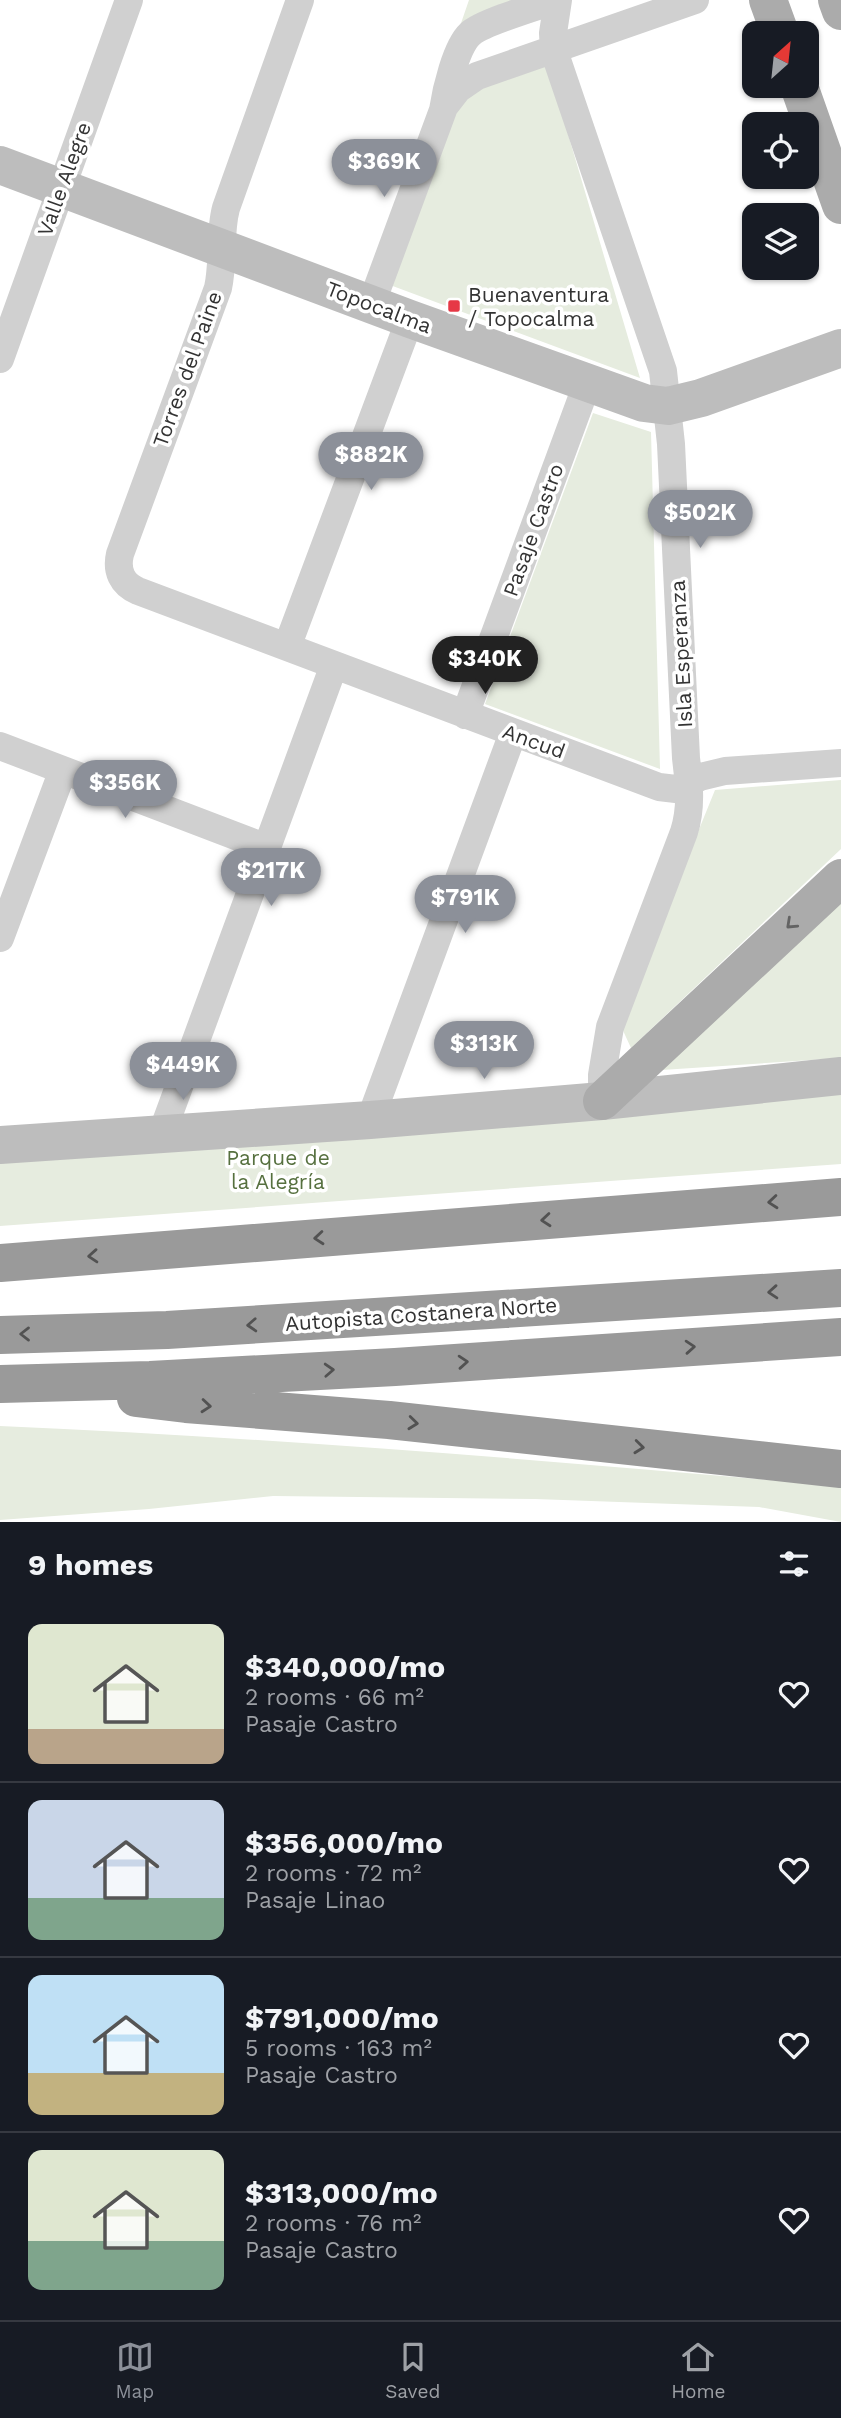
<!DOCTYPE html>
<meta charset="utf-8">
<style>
body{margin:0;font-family:"Work Sans",sans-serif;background:#242831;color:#f1f3f6;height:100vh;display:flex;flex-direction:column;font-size:26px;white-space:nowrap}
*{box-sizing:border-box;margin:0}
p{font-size:23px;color:#9ea1a6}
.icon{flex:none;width:38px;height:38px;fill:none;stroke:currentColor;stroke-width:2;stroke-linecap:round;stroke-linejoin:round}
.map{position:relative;height:1522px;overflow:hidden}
.details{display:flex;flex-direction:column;background:#171b24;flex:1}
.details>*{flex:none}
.needle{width:46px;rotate:27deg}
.tools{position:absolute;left:742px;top:21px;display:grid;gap:14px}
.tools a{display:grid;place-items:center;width:77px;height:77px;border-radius:14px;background:#171b24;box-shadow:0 2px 5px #0004;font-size:35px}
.price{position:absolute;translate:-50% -60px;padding:0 16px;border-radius:24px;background:#8c9099;color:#fff;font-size:23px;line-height:46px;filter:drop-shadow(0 2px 4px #0008)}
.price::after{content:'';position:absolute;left:50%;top:42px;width:21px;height:16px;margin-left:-10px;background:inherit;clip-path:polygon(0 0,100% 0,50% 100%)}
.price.selected{background:#222;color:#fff}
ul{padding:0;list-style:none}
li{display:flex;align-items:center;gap:21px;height:175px;padding:0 28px}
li+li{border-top:2px solid #363941}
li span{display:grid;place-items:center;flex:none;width:196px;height:140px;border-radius:14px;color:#555}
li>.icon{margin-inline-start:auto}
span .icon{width:84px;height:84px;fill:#fffc;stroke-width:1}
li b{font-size:30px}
h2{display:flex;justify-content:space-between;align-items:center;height:84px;padding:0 28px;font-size:30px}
.menu{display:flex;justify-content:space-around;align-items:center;height:98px;border-top:2px solid #363941;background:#171b24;font-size:19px;color:#9ea1a6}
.menu a{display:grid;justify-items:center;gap:4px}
.menu .selected{color:#8c9099}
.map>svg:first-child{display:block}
.green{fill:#e6ecdf}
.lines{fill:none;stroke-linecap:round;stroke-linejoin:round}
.street{stroke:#d0d0d0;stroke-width:28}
.secondary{stroke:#bdbdbd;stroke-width:38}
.primary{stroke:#ababab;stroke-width:38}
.highway{stroke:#9a9a9a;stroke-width:38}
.oneway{stroke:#636363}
.oneway2{stroke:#525252}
.poi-dot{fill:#e63946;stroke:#fff;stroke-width:2.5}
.labels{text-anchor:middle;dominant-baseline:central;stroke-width:7;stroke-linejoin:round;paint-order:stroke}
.street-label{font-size:21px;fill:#333;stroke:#fff}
.poi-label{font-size:21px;fill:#333;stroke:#fff;text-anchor:start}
.park-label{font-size:21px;fill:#56703f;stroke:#fff}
</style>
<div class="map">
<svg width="841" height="1522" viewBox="0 0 841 1522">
<rect width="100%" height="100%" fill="#fff"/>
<!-- green -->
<path class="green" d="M 469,0 L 539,0 L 459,29 Z
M 547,63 L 640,378 L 390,285 L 455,108 L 481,82 Z
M 593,413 L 651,432 L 660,769 L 485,704 Z
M 841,780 L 841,849 L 631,1048 L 620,1024 L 715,790 Z
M 841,898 L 841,1058 L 662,1070 Z
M 841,1094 L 841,1164 L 0,1226 L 0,1158 Z
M 0,1426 C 281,1438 561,1462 841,1486 L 841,1522 L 759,1507 L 535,1499 L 273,1496 L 149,1509 L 0,1520 Z"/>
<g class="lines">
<!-- street -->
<path class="street" d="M 300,0 L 226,208 C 219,234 224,261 218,288 L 120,554 C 116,571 122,584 138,591 L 659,787 L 676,789 L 700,777 L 725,771 L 841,763
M 558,0 L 553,33 L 554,51 L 663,371 L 671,444 L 686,758 C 689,783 692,807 684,832 L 610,1027 L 602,1075 L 602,1101
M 444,107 L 458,89 L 477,76 L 695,0
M 371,305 L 443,110 C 446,90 456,47 470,34 C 481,23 538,6 556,0
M 0,359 L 129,0
M 287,647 L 410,319
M 465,715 L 587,384
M 0,746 L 267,848
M 0,938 L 63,770
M 370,1120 L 513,733
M 162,1133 L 334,665"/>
<!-- secondary -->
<path class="secondary" d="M 0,165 L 410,319 L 644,403 L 668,406 L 701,398 L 841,348
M 0,1145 L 370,1120 L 602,1101 L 841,1076"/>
<!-- primary -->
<path class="primary" d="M 768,0 L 780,33
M 837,0 L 841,11
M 799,86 L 841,205
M 602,1101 L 841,878"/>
<!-- highway -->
<path class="highway" d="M 0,1263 L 841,1197
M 0,1335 L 167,1330 L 841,1288
M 0,1384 L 150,1380 L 395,1367 L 841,1337
M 136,1398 L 186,1404 L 389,1420 L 841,1469"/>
</g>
<!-- one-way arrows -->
<defs><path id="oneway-chevron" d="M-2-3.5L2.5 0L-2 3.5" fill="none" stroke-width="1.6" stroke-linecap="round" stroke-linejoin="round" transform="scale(1.75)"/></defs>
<use class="oneway" href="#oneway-chevron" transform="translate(791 924) rotate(137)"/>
<g class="oneway2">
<use href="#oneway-chevron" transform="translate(773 1202) rotate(175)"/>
<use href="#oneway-chevron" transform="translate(546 1220) rotate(175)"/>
<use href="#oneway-chevron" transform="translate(319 1238) rotate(175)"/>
<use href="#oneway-chevron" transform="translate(93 1256) rotate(176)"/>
<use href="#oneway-chevron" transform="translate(773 1292) rotate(176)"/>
<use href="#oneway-chevron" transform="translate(252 1325) rotate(177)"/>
<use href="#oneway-chevron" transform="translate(25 1334) rotate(180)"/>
<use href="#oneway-chevron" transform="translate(690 1347) rotate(-4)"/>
<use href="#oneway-chevron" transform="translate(463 1362) rotate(-4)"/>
<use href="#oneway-chevron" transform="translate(329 1370) rotate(-3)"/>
<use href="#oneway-chevron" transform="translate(206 1406) rotate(5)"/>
<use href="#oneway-chevron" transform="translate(413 1423) rotate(6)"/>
<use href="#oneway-chevron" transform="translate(639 1447) rotate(6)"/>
</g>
<!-- markers -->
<rect class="poi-dot" x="447" y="299" width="14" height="14" rx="3.5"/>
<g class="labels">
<!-- street labels -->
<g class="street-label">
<text transform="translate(64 179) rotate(-70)">Valle Alegre</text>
<text transform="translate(379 307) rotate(21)">Topocalma</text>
<text transform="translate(187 369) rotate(-70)">Torres del Paine</text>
<text transform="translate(533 530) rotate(-70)">Pasaje Castro</text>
<text transform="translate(681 654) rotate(-93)">Isla Esperanza</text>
<text transform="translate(534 741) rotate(20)">Ancud</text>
<text transform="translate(421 1314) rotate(-4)">Autopista Costanera Norte</text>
</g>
<!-- poi labels -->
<g class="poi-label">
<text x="468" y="294">Buenaventura<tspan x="468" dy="24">/ Topocalma</tspan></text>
</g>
<!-- park labels -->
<g class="park-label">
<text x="278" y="1157">Parque de<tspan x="278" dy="24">la Alegría</tspan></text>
</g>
</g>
</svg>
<div class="tools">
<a><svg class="needle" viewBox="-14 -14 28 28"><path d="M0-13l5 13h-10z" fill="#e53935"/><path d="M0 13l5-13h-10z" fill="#9ea1a6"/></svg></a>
<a><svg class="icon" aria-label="locate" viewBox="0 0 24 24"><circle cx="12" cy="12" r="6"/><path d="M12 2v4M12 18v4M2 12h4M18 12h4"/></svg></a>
<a><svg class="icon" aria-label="layers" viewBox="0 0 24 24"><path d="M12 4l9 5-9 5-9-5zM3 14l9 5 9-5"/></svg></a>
</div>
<b class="price" style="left:384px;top:199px">$369K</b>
<b class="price" style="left:371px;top:492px">$882K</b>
<b class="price" style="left:700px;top:550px">$502K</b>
<b class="price selected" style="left:485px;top:696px">$340K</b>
<b class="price" style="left:125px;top:820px">$356K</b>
<b class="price" style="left:271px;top:908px">$217K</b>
<b class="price" style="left:465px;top:935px">$791K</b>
<b class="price" style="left:484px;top:1081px">$313K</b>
<b class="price" style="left:183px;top:1102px">$449K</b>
</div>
<section class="details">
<h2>9 homes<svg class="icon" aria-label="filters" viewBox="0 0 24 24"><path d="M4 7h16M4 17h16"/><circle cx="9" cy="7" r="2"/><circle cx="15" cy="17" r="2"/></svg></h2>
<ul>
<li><span style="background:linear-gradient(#dfe7d0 75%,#b9a48a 0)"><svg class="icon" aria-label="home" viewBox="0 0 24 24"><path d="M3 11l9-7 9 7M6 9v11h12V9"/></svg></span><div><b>$340,000/mo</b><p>2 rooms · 66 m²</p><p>Pasaje Castro</p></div><svg class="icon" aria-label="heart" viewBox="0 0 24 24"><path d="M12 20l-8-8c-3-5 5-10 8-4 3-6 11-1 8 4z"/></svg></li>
<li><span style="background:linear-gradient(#c9d6e8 70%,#7fa58c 0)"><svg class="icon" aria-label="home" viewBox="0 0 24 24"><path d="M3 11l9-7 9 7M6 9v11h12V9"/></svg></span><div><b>$356,000/mo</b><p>2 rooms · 72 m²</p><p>Pasaje Linao</p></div><svg class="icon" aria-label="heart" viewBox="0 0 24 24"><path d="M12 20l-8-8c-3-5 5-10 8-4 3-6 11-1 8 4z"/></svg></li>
<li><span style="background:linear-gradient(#bfe0f5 70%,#c2b280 0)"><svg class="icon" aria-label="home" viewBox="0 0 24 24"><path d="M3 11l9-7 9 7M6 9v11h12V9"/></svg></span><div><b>$791,000/mo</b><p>5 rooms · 163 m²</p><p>Pasaje Castro</p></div><svg class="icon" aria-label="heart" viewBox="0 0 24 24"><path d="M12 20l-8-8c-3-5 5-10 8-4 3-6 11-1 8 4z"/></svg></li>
<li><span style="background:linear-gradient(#dfe7d0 65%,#7fa58c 0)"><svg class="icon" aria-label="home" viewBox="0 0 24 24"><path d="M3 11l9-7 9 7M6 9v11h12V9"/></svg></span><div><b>$313,000/mo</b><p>2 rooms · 76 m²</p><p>Pasaje Castro</p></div><svg class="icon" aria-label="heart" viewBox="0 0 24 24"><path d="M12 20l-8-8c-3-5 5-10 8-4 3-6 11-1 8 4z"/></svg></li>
</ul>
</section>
<nav class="menu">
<a class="selected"><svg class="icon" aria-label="map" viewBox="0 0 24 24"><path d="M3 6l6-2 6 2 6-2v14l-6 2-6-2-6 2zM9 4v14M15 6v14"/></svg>Map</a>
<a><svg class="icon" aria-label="saved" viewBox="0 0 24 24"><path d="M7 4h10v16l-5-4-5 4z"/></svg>Saved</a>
<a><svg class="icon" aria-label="home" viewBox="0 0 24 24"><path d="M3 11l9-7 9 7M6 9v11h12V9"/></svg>Home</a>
</nav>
